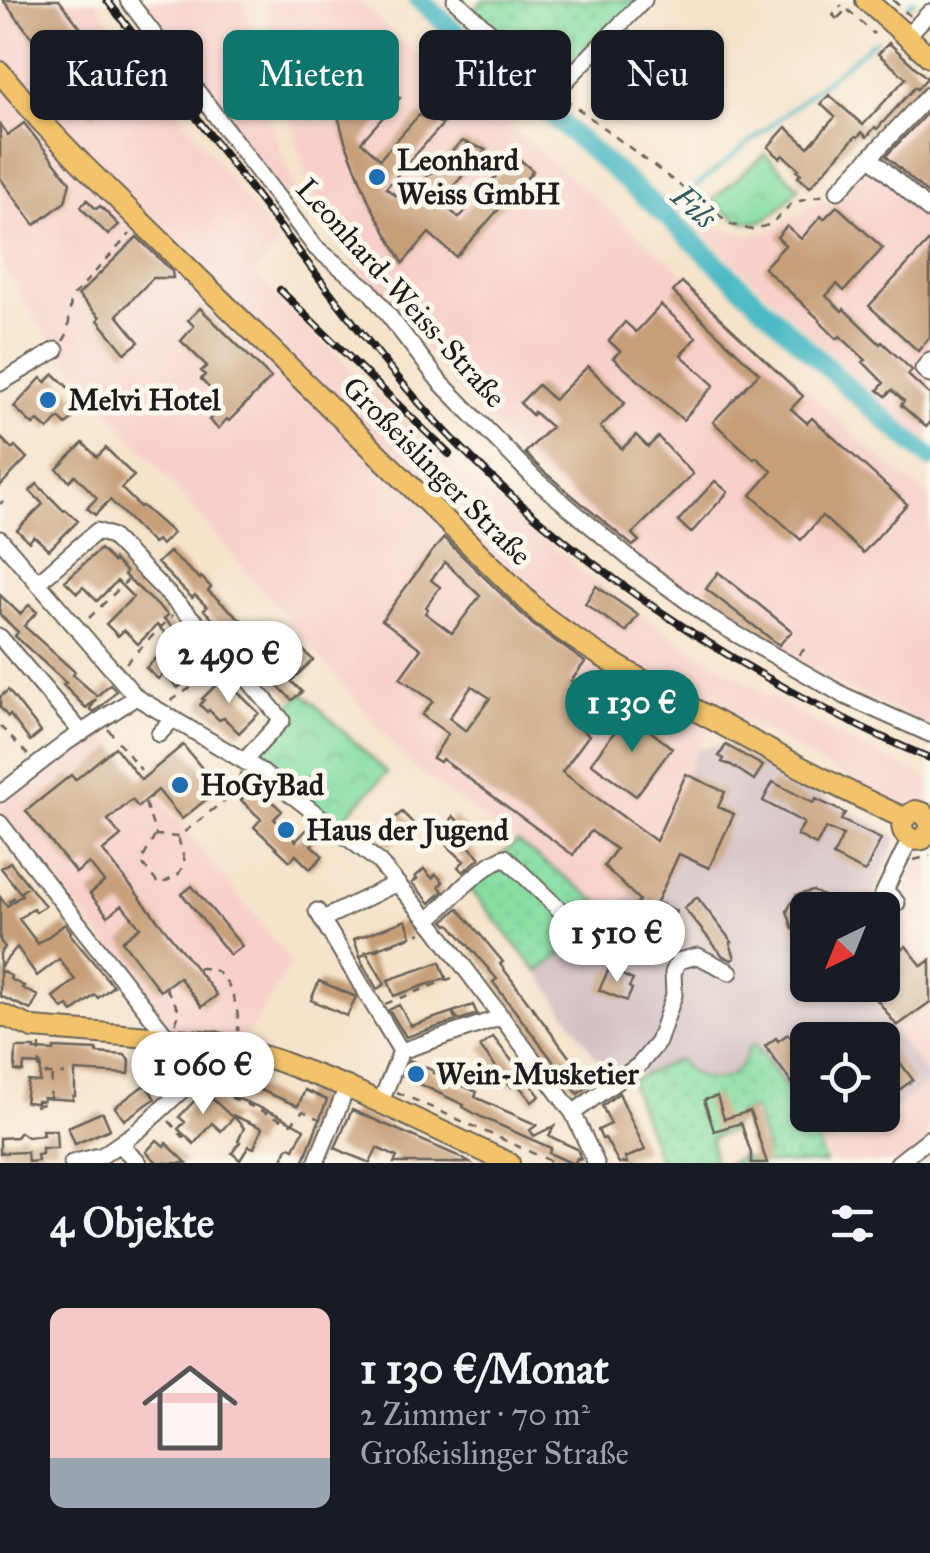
<!DOCTYPE html>
<html lang="de">
<meta charset="utf-8">
<style>
body{margin:0;font-family:"IM FELL Great Primer",serif;background:#242831;color:#f1f3f6;height:100vh;display:flex;flex-direction:column;font-size:38px;white-space:nowrap}
*{box-sizing:border-box;margin:0}
p{font-size:32px;color:#9ea1a6}
.icon{flex:none;width:55px;height:55px;fill:none;stroke:currentColor;stroke-width:2;stroke-linecap:round;stroke-linejoin:round}
.map{position:relative;height:1163px;overflow:hidden}
.side{display:flex;flex-direction:column;background:#171b24;flex:1}
.side>*{flex:none}
.banner{position:absolute;left:30px;top:30px;width:870px;height:90px;display:flex;gap:20px}
.needle{width:65px;rotate:223deg}
.fabs{position:absolute;left:790px;top:892px;display:grid;gap:20px}
.fabs a{display:grid;place-items:center;width:110px;height:110px;border-radius:15px;background:#171b24;box-shadow:0 2px 8px #0004;font-size:50px}
.price{position:absolute;translate:-50% -85px;padding:0 22px;border-radius:35px;background:#fff;color:#222;font-size:32px;line-height:65px;filter:drop-shadow(0 2px 5px #0008)}
.price::after{content:'';position:absolute;left:50%;top:60px;width:30px;height:22px;margin-left:-15px;background:inherit;clip-path:polygon(0 0,100% 0,50% 100%)}
.price.selected{background:#0f766e;color:#fff}
ul{padding:0;list-style:none}
li{display:flex;align-items:center;gap:30px;height:250px;padding:0 50px}
li+li{border-top:2px solid #363941}
li span{display:grid;place-items:center;flex:none;width:280px;height:200px;border-radius:15px;color:#555}
li>.icon{margin-inline-start:auto}
span .icon{width:120px;height:120px;fill:#fffc;stroke-width:1}
li b{font-size:42px}
h2{display:flex;justify-content:space-between;align-items:center;height:120px;padding:0 50px;font-size:42px}
.tag{padding:0 35px;border-radius:15px;background:#171b24;box-shadow:0 2px 8px #0004;font-size:35px;line-height:90px}
.tag.selected{background:#0f766e;color:#fff}
.map>svg:first-child{display:block}
.built{fill:#f7d0ca}
.industrial{fill:#d2bec2;fill-rule:evenodd}
.grass{fill:url(#grass-dots);stroke:#517d5f;stroke-width:2.5}
.park{fill:url(#park-crowns);stroke:#517d5f;stroke-width:2.5}
.lines{fill:none;stroke-linecap:round;stroke-linejoin:round}
.stream{stroke:#4cbac4;stroke-width:4}
.river{stroke:#4cbac4;stroke-width:20}
.building{fill:#c69f79;fill-rule:evenodd}
.minor-casing{stroke:#686259;stroke-width:19}
.major-casing{stroke:#686259;stroke-width:24}
.path{stroke:#686259;stroke-width:2.5;stroke-dasharray:8 8;stroke-linecap:butt}
.minor{stroke:#fff;stroke-width:15}
.major{stroke:#f2c36a;stroke-width:20}
.rail-casing{stroke:#1c1c1c;stroke-width:8}
.rail{stroke:#fbf7ec;stroke-width:4;stroke-dasharray:11;stroke-linecap:butt}
.poi-dot{fill:#1f6fb2;stroke:#fbf7ec;stroke-width:4}
.labels{text-anchor:middle;dominant-baseline:central;stroke-width:10;stroke-linejoin:round;paint-order:stroke}
.poi-label{font-size:30px;font-weight:bold;fill:#1c1c1c;stroke:#fbf7ec;text-anchor:start}
.street-label{font-size:30px;fill:#1c1c1c;stroke:#fbf7ec}
.water-label{font-size:32px;font-style:italic;fill:#2f5b5f;stroke:#fbf7ec}
</style>
<div class="map">
<svg width="930" height="1163" viewBox="0 0 930 1163">
<defs>
<pattern id="grass-dots" width="8" height="8" patternUnits="userSpaceOnUse" patternTransform="scale(2.5)"><rect width="8" height="8" fill="#86dea2"/><path d="M2 2h.1M6 6h.1" fill="none" stroke="#73be8b" stroke-width="1.8" stroke-linecap="round"/></pattern>
<pattern id="park-crowns" width="20" height="18" patternUnits="userSpaceOnUse" patternTransform="scale(2.5)"><rect width="20" height="18" fill="#86dea2"/><path d="M2 6a3 3 0 1 1 6 0M12 15a3 3 0 1 1 6 0" fill="none" stroke="#73be8b"/></pattern>
</defs>
<rect width="100%" height="100%" fill="#fbf7ec"/>
<filter id="ink" filterUnits="userSpaceOnUse"><feTurbulence type="fractalNoise" baseFrequency=".01" numOctaves="2"/><feDisplacementMap in="SourceGraphic" scale="20" xChannelSelector="R" yChannelSelector="G"/><feConvolveMatrix kernelMatrix="1 2 1 2 8 2 1 2 1" color-interpolation-filters="sRGB"/></filter>
<filter id="wash" filterUnits="userSpaceOnUse"><feTurbulence type="fractalNoise" baseFrequency=".0048" numOctaves="4" result="noise"/><feDisplacementMap in="SourceGraphic" scale="40" xChannelSelector="R" yChannelSelector="G"/><feGaussianBlur stdDeviation="2.25" result="paint"/><feColorMatrix in="noise" values="0 0 0 0 0 0 0 0 0 0 0 0 0 0 0 0 0 1.4 0 .05"/><feComposite in="paint" operator="in"/></filter>
<g filter="url(#wash)">
<rect width="100%" height="100%" fill="#f6e3cb"/>
<!-- built -->
<path class="built" d="M 0,0 L 94,0 L 278,244 L 255,275 L 412,430 L 587,576 L 680,642 L 797,713 L 873,753 L 930,779 L 930,825 L 723,708 L 698,748 L 633,891 L 625,904 L 614,913 L 413,767 L 49,339 L 0,263 Z
M 135,0 L 245,0 L 253,59 L 264,104 L 296,193 L 287,196 L 237,137 Z
M 267,0 L 357,0 L 394,35 L 507,124 L 699,287 L 870,450 L 930,498 L 930,726 L 854,692 L 774,652 L 683,590 L 614,538 L 535,472 L 464,398 L 349,255 L 323,215 L 306,173 L 275,70 Z
M 930,98 L 930,441 L 926,445 L 690,220 L 696,209 L 724,228 L 751,236 L 771,231 L 820,201 L 834,202 Z
M 105,731 L 292,963 L 242,1043 L 173,1036 L 131,974 L 0,810 L 0,802 Z
M 930,858 L 930,1163 L 830,1163 L 823,1148 L 865,1119 L 870,1125 L 930,1081 L 861,985 L 882,985 L 883,917 L 914,862 Z"/>
<!-- industrial -->
<path class="industrial" d="M 726,745 L 898,837 L 867,910 L 808,910 L 808,985 L 840,985 L 840,987 L 861,985 L 930,1081 L 870,1126 L 865,1120 L 823,1148 L 807,1116 L 748,1048 L 746,1056 L 736,1070 L 716,1079 L 699,1078 L 689,1072 L 678,1059 L 643,1075 L 631,1063 L 612,1081 L 538,972 L 625,904 L 633,891 L 698,748 ZM 808,1040 L 882,1040 L 882,1115 L 808,1115 Z"/>
<!-- grass -->
<path class="grass" d="M 483,0 L 641,0 L 551,93 L 466,19 Z
M 517,842 L 614,913 L 538,972 L 466,884 Z
M 754,1044 L 807,1116 L 825,1163 L 729,1163 L 740,1156 L 751,1159 L 767,1154 L 754,1109 L 737,1114 L 732,1131 L 711,1138 L 714,1163 L 660,1163 L 630,1081 L 678,1059 C 698,1090 740,1086 748,1048 Z"/>
<!-- park -->
<path class="park" d="M 765,154 L 799,187 C 765,227 754,235 711,201 Z
M 303,693 L 387,773 L 338,824 L 251,760 L 288,722 L 284,711 Z"/>
<g class="lines">
<!-- stream -->
<path class="stream" d="M 909,5 L 914,0
M 663,213 L 876,40"/>
<!-- river -->
<path class="river" d="M 419,0 L 663,213 L 849,388 L 930,458"/>
</g>
<g id="blocks">
<!-- building -->
<path class="building" d="M 3,0 L 59,0 L 104,58 L 69,85 Z
M 889,43 L 927,78 L 917,89 L 915,87 L 877,129 L 875,127 L 867,137 L 862,132 L 858,137 L 856,136 L 810,187 L 798,177 L 801,174 L 797,171 L 799,169 L 783,155 L 780,158 L 768,147 L 786,127 L 808,147 L 835,117 L 821,104 L 829,95 L 863,125 L 906,78 L 878,54 Z
M 110,73 L 122,85 L 93,115 L 81,102 Z
M 376,89 L 400,98 L 361,142 L 380,159 L 419,115 L 443,124 L 386,188 L 395,195 L 408,196 L 462,141 L 486,150 L 440,201 L 459,218 L 515,155 L 533,171 L 456,257 L 429,233 L 403,263 L 370,204 L 345,141 L 331,91 L 355,113 Z
M 930,110 L 930,196 L 886,156 Z
M 24,123 L 70,182 L 65,202 L 35,225 L 0,178 L 0,124 L 8,135 Z
M 87,200 L 96,209 L 100,206 L 119,225 L 108,235 L 83,210 L 81,206 Z
M 837,206 L 883,248 L 844,291 L 837,284 L 826,296 L 842,311 L 844,309 L 880,344 L 882,342 L 912,370 L 908,375 L 930,395 L 930,423 L 926,427 L 901,405 L 904,401 L 892,390 L 886,396 L 878,390 L 884,383 L 863,362 L 866,360 L 840,336 L 837,339 L 819,321 L 820,320 L 764,268 L 785,245 L 777,237 L 787,226 L 801,239 L 821,216 L 824,219 Z
M 137,237 L 172,271 L 173,278 L 153,278 L 117,315 L 139,342 L 125,353 L 98,320 L 100,317 L 78,295 Z
M 930,240 L 930,337 L 918,351 L 869,306 Z
M 682,282 L 803,396 L 791,409 L 807,423 L 812,418 L 907,504 L 863,553 L 822,516 L 801,540 L 751,495 L 772,471 L 756,457 L 754,459 L 713,422 L 759,373 L 673,292 Z
M 661,305 L 696,337 L 681,355 L 714,385 L 683,420 L 613,358 L 620,351 L 609,341 L 625,322 L 636,332 Z
M 200,308 L 271,378 L 229,421 L 227,419 L 218,429 L 209,420 L 218,410 L 207,399 L 213,392 L 201,379 L 205,375 L 201,371 L 207,366 L 181,341 L 194,326 L 188,320 Z
M 588,366 L 625,403 L 600,427 L 622,449 L 636,435 L 648,447 L 658,437 L 693,474 L 632,534 L 639,541 L 633,546 L 543,471 L 525,453 L 551,427 L 534,412 L 532,415 L 520,403 L 538,385 L 554,400 Z
M 54,374 L 79,398 L 73,403 L 81,410 L 66,425 L 59,418 L 48,430 L 38,421 L 33,425 L 14,407 L 41,378 L 46,382 Z
M 0,437 L 12,449 L 15,446 L 27,458 L 0,486 Z
M 83,443 L 97,457 L 106,448 L 134,476 L 121,488 L 140,507 L 142,506 L 173,533 L 161,545 L 157,540 L 153,544 L 110,500 L 95,515 L 87,508 L 97,498 L 75,475 L 69,481 L 57,469 Z
M 715,481 L 728,492 L 691,533 L 678,521 Z
M 37,484 L 64,511 L 66,510 L 78,521 L 49,550 L 34,536 L 29,542 L 17,530 L 43,504 L 30,491 Z
M 444,538 L 533,625 L 585,662 L 571,681 L 602,703 L 582,730 L 589,735 L 562,772 L 656,841 L 686,774 L 725,792 L 718,807 L 734,814 L 709,868 L 679,854 L 657,902 L 676,911 L 671,923 L 635,907 L 639,900 L 604,866 L 616,849 L 591,831 L 573,855 L 442,759 L 440,762 L 433,758 L 448,734 L 422,715 L 433,701 L 400,678 L 421,649 L 382,620 L 430,554 ZM 445,562 L 480,596 L 452,633 L 425,613 L 428,609 L 426,607 L 440,587 L 431,580 ZM 472,686 L 490,698 L 466,731 L 449,718 Z
M 100,549 L 113,562 L 114,560 L 126,572 L 124,575 L 168,615 L 164,619 L 194,648 L 196,647 L 208,658 L 178,688 L 164,673 L 158,679 L 146,668 L 173,641 L 157,625 L 138,644 L 124,630 L 118,636 L 106,624 L 133,597 L 117,581 L 97,601 L 83,587 L 77,593 L 65,581 Z
M 169,552 L 200,579 L 201,577 L 211,587 L 208,591 L 269,644 L 278,635 L 296,652 L 301,648 L 313,660 L 291,681 L 302,692 L 292,700 L 253,660 L 257,656 L 242,641 L 238,645 L 204,610 L 207,607 L 195,595 L 192,598 L 157,563 Z
M 718,572 L 792,631 L 779,645 L 706,589 Z
M 596,586 L 638,615 L 626,632 L 585,604 Z
M 0,595 L 20,614 L 29,605 L 37,612 L 24,626 L 75,672 L 73,675 L 97,696 L 110,684 L 116,691 L 103,705 L 93,712 L 90,709 L 96,699 L 86,708 L 63,685 L 66,683 L 15,636 L 18,632 L 0,615 Z
M 225,680 L 259,713 L 239,733 L 224,718 L 219,720 L 209,710 L 207,712 L 200,705 L 204,700 L 202,699 L 218,683 L 220,685 Z
M 8,690 L 41,732 L 30,741 L 10,715 L 8,717 L 0,707 L 0,697 Z
M 628,714 L 672,748 L 636,796 L 591,763 Z
M 183,745 L 219,789 L 182,819 L 158,790 L 138,807 L 132,800 L 108,820 L 121,836 L 103,851 L 217,995 L 202,1007 L 179,977 L 160,991 L 122,941 L 140,927 L 122,905 L 108,916 L 90,894 L 104,882 L 89,863 L 76,873 L 26,811 L 71,775 L 75,780 L 115,747 L 141,780 Z
M 726,745 L 763,766 L 754,780 L 731,765 L 722,762 L 724,759 L 719,756 Z
M 773,782 L 813,803 L 816,799 L 845,813 L 841,820 L 881,839 L 865,872 L 833,856 L 843,835 L 826,828 L 816,845 L 797,835 L 804,823 L 763,801 Z
M 256,785 L 282,811 L 274,819 L 296,841 L 309,827 L 319,836 L 311,845 L 323,856 L 310,869 L 296,855 L 290,861 L 254,827 L 261,819 L 241,800 Z
M 402,812 L 414,824 L 410,827 L 412,829 L 388,847 L 377,833 Z
M 453,816 L 474,837 L 467,844 L 480,858 L 463,872 L 458,867 L 464,861 L 442,841 Z
M 10,862 L 45,906 L 36,912 L 33,908 L 19,919 L 38,944 L 65,924 L 71,932 L 70,934 L 113,986 L 98,998 L 95,995 L 73,1012 L 68,1006 L 63,1009 L 53,997 L 75,980 L 59,959 L 37,976 L 17,947 L 0,967 L 0,953 L 5,947 L 0,941 L 0,897 L 7,906 L 22,895 L 1,868 Z
M 424,869 L 432,878 L 436,874 L 443,882 L 439,886 L 443,891 L 430,903 L 412,883 L 417,879 L 415,877 Z
M 192,886 L 242,946 L 230,955 L 182,894 Z
M 813,891 L 825,897 L 832,910 L 808,910 L 808,936 L 793,929 L 787,911 L 796,895 Z
M 697,897 L 732,942 L 730,943 L 735,958 L 732,960 L 723,956 L 684,908 Z
M 458,908 L 503,962 L 500,964 L 590,1085 L 578,1094 L 493,982 L 497,979 L 450,924 L 448,925 L 444,921 Z
M 406,920 L 411,936 L 366,952 L 385,984 L 377,989 L 363,965 L 354,939 Z
M 906,946 L 922,966 L 930,960 L 930,1002 L 897,1026 L 866,985 L 882,985 L 882,964 Z
M 440,962 L 446,978 L 394,996 L 388,980 Z
M 609,969 L 633,980 L 629,987 L 632,989 L 627,1001 L 599,990 Z
M 0,970 L 11,976 L 10,979 L 24,986 L 22,988 L 38,996 L 31,1010 L 0,996 Z
M 319,981 L 356,997 L 347,1016 L 311,1000 Z
M 399,1005 L 411,1026 L 473,1005 L 477,1014 L 459,1020 L 453,1013 L 456,1021 L 406,1037 L 389,1010 Z
M 874,1027 L 913,1080 L 882,1102 L 882,1040 L 856,1040 Z
M 788,1034 L 808,1060 L 808,1098 L 795,1081 L 792,1083 L 765,1046 L 776,1038 L 778,1041 Z
M 493,1037 L 540,1096 L 532,1102 L 517,1083 L 512,1087 L 480,1047 Z
M 16,1048 L 35,1048 L 34,1050 L 54,1051 L 54,1048 L 97,1050 L 97,1053 L 125,1055 L 130,1062 L 129,1074 L 75,1071 L 75,1096 L 73,1096 L 73,1100 L 43,1098 L 43,1101 L 37,1101 L 37,1103 L 25,1102 L 28,1081 L 40,1082 L 41,1065 L 24,1064 L 23,1072 L 15,1071 Z
M 409,1060 L 434,1071 L 433,1073 L 477,1092 L 475,1097 L 537,1125 L 530,1130 L 534,1136 L 554,1126 L 549,1136 L 577,1149 L 581,1159 L 577,1158 L 575,1163 L 571,1163 L 549,1153 L 551,1148 L 481,1117 L 463,1107 L 464,1105 L 403,1076 Z
M 226,1075 L 298,1106 L 305,1090 L 327,1100 L 303,1163 L 289,1163 L 282,1160 L 287,1148 L 290,1147 L 294,1149 L 304,1129 L 278,1115 L 219,1091 Z
M 143,1086 L 147,1086 L 155,1099 L 124,1120 L 115,1107 Z
M 204,1091 L 233,1118 L 221,1131 L 212,1123 L 194,1144 L 178,1129 L 185,1122 L 179,1117 Z
M 619,1093 L 645,1150 L 625,1158 L 627,1163 L 619,1163 L 605,1138 L 602,1139 L 598,1130 L 611,1124 L 602,1106 Z
M 717,1096 L 724,1119 L 750,1111 L 767,1163 L 751,1163 L 751,1153 L 741,1123 L 714,1131 L 704,1100 Z
M 352,1110 L 456,1155 L 470,1163 L 394,1163 L 397,1157 L 377,1148 L 370,1163 L 348,1154 L 335,1148 Z
M 100,1113 L 103,1113 L 110,1129 L 75,1144 L 68,1127 Z
M 232,1115 L 262,1128 L 254,1148 L 249,1146 L 240,1160 L 232,1153 L 240,1142 L 238,1141 L 244,1128 Z
M 42,1130 L 56,1130 L 57,1148 L 42,1148 L 42,1154 L 37,1155 L 38,1161 L 28,1162 L 27,1152 L 0,1153 L 0,1138 L 16,1137 L 20,1132 L 27,1137 L 43,1135 Z
M 157,1140 L 164,1146 L 166,1143 L 187,1163 L 158,1163 L 146,1152 Z"/>
</g>
</g>
<g filter="url(#ink)">
<use href="#blocks" fill-opacity="0" stroke="#686259" stroke-width="2.5"/>
<g class="lines">
<defs>
<path id="minor" d="M 128,0 L 316,248 L 369,290 L 440,382 L 535,479 L 634,562 L 717,623 L 845,696 L 930,734
M 455,0 L 555,92 L 644,0
M 906,37 L 930,12
M 870,157 L 930,211
M 838,191 L 930,94
M 930,360 L 923,369 L 930,375
M 0,383 L 56,350
M 0,539 L 136,697 L 259,770 L 378,861 L 435,928 L 573,1113 L 596,1163
M 37,583 L 97,531 L 111,536 L 224,651 L 282,720 L 244,761
M 0,637 L 82,733
M 159,734 L 173,719
M 0,794 L 67,742 L 136,697
M 0,823 L 169,1039
M 897,903 L 885,890 L 910,839
M 876,910 L 885,890
M 317,911 L 401,1051 L 380,1104
M 323,919 L 397,883
M 429,920 C 450,900 478,868 505,857 L 566,916
M 401,1051 L 502,1017
M 573,1113 L 639,1065 L 658,1042 L 674,995 L 673,973 L 678,961 L 698,956 L 730,972
M 125,1141 L 125,1150 L 139,1163
M 72,1163 L 103,1155 L 139,1130 L 197,1076 L 215,1042
M 316,1163 L 347,1087
M 898,1163 L 930,1138"/>
<path id="major" d="M 866,0 L 930,57
M 0,72 L 40,120 L 83,165 L 542,615 C 591,653 645,682 699,712 C 767,749 833,786 904,818
M 930,822 L 923,813 L 915,811 L 904,818 C 898,832 909,843 923,839 L 930,830
M 0,1014 L 33,1028 L 215,1042 L 276,1060 L 347,1087 L 509,1163"/>
</defs>
<!-- minor casing -->
<use href="#minor" class="minor-casing"/>
<!-- major casing -->
<use href="#major" class="major-casing"/>
<!-- path -->
<path class="path" d="M 893,0 L 910,16
M 848,10 L 874,34
M 838,18 L 845,11
M 837,19 L 833,15 L 842,5
M 564,98 L 732,225 L 752,230 L 771,224 L 792,203 L 828,194
M 63,341 L 68,333 L 71,298 L 130,234
M 0,504 L 3,501
M 89,618 L 133,575
M 799,655 L 808,645
M 126,663 L 173,615
M 171,701 L 222,666
M 0,726 L 30,757
M 108,729 L 141,770
M 145,803 L 156,835 L 178,837 L 234,793 L 241,772
M 155,836 L 141,862 L 159,885 L 178,875 L 185,862 L 178,837
M 914,860 L 930,856
M 8,902 L 30,885
M 358,957 L 421,933
M 198,968 C 202,968 210,968 214,970 C 232,979 240,1013 238,1031
M 166,988 L 180,1012 L 175,1024
M 385,1004 L 457,976
M 40,1045 L 39,1069 L 43,1074 L 65,1074
M 229,1062 L 216,1091 L 291,1124 L 303,1111 L 321,1120
M 154,1072 L 159,1066 L 160,1055
M 397,1092 L 555,1163
M 35,1106 L 43,1104 L 50,1099 L 52,1074
M 169,1121 L 184,1138"/>
<!-- minor -->
<use href="#minor" class="minor"/>
<!-- major -->
<use href="#major" class="major"/>
<defs>
<path id="rail" d="M 107,0 C 167,78 226,157 286,235 C 334,297 380,360 433,418 C 542,537 684,637 827,710 C 861,727 895,745 930,758
M 280,290 L 449,454"/>
</defs>
<!-- rail casing -->
<use href="#rail" class="rail-casing"/>
<!-- rail -->
<use href="#rail" class="rail"/>
</g>
</g>
<!-- markers -->
<g class="poi-dot">
<circle cx="377" cy="177" r="10"/>
<circle cx="48" cy="400" r="10"/>
<circle cx="180" cy="785" r="10"/>
<circle cx="286" cy="830" r="10"/>
<circle cx="416" cy="1074" r="10"/>
</g>
<g class="labels">
<!-- poi labels -->
<g class="poi-label">
<text x="397" y="160">Leonhard<tspan x="397" dy="34">Weiss GmbH</tspan></text>
<text x="68" y="400">Melvi Hotel</text>
<text x="200" y="785">HoGyBad</text>
<text x="306" y="830">Haus der Jugend</text>
<text x="436" y="1074">Wein-Musketier</text>
</g>
<!-- street labels -->
<g class="street-label">
<text transform="translate(401 293) rotate(48)">Leonhard-Weiss-Straße</text>
<text transform="translate(437 471) rotate(45)">Großeislinger Straße</text>
</g>
<!-- water labels -->
<g class="water-label">
<text transform="translate(694 207) rotate(42)">Fils</text>
</g>
</g>
</svg>
<div class="fabs">
<a><svg class="needle" viewBox="-14 -14 28 28"><path d="M0-13l5 13h-10z" fill="#e53935"/><path d="M0 13l5-13h-10z" fill="#9ea1a6"/></svg></a>
<a><svg class="icon" aria-label="locate" viewBox="0 0 24 24"><circle cx="12" cy="12" r="6"/><path d="M12 2v4M12 18v4M2 12h4M18 12h4"/></svg></a>
</div>
<b class="price" style="left:229px;top:706px">2 490 €</b>
<b class="price selected" style="left:632px;top:755px">1 130 €</b>
<b class="price" style="left:617px;top:985px">1 510 €</b>
<b class="price" style="left:203px;top:1117px">1 060 €</b>
<div class="banner">
<a class="tag">Kaufen</a>
<a class="tag selected">Mieten</a>
<a class="tag">Filter</a>
<a class="tag">Neu</a>
</div>
</div>
<section class="side">
<h2>4 Objekte<svg class="icon" aria-label="filters" viewBox="0 0 24 24"><path d="M4 7h16M4 17h16"/><circle cx="9" cy="7" r="2"/><circle cx="15" cy="17" r="2"/></svg></h2>
<ul>
<li><span style="background:linear-gradient(#f6c9c9 75%,#9aa5b1 0)"><svg class="icon" aria-label="home" viewBox="0 0 24 24"><path d="M3 11l9-7 9 7M6 9v11h12V9"/></svg></span><div><b>1 130 €/Monat</b><p>2 Zimmer · 70 m²</p><p>Großeislinger Straße</p></div></li>
</ul>
</section>
